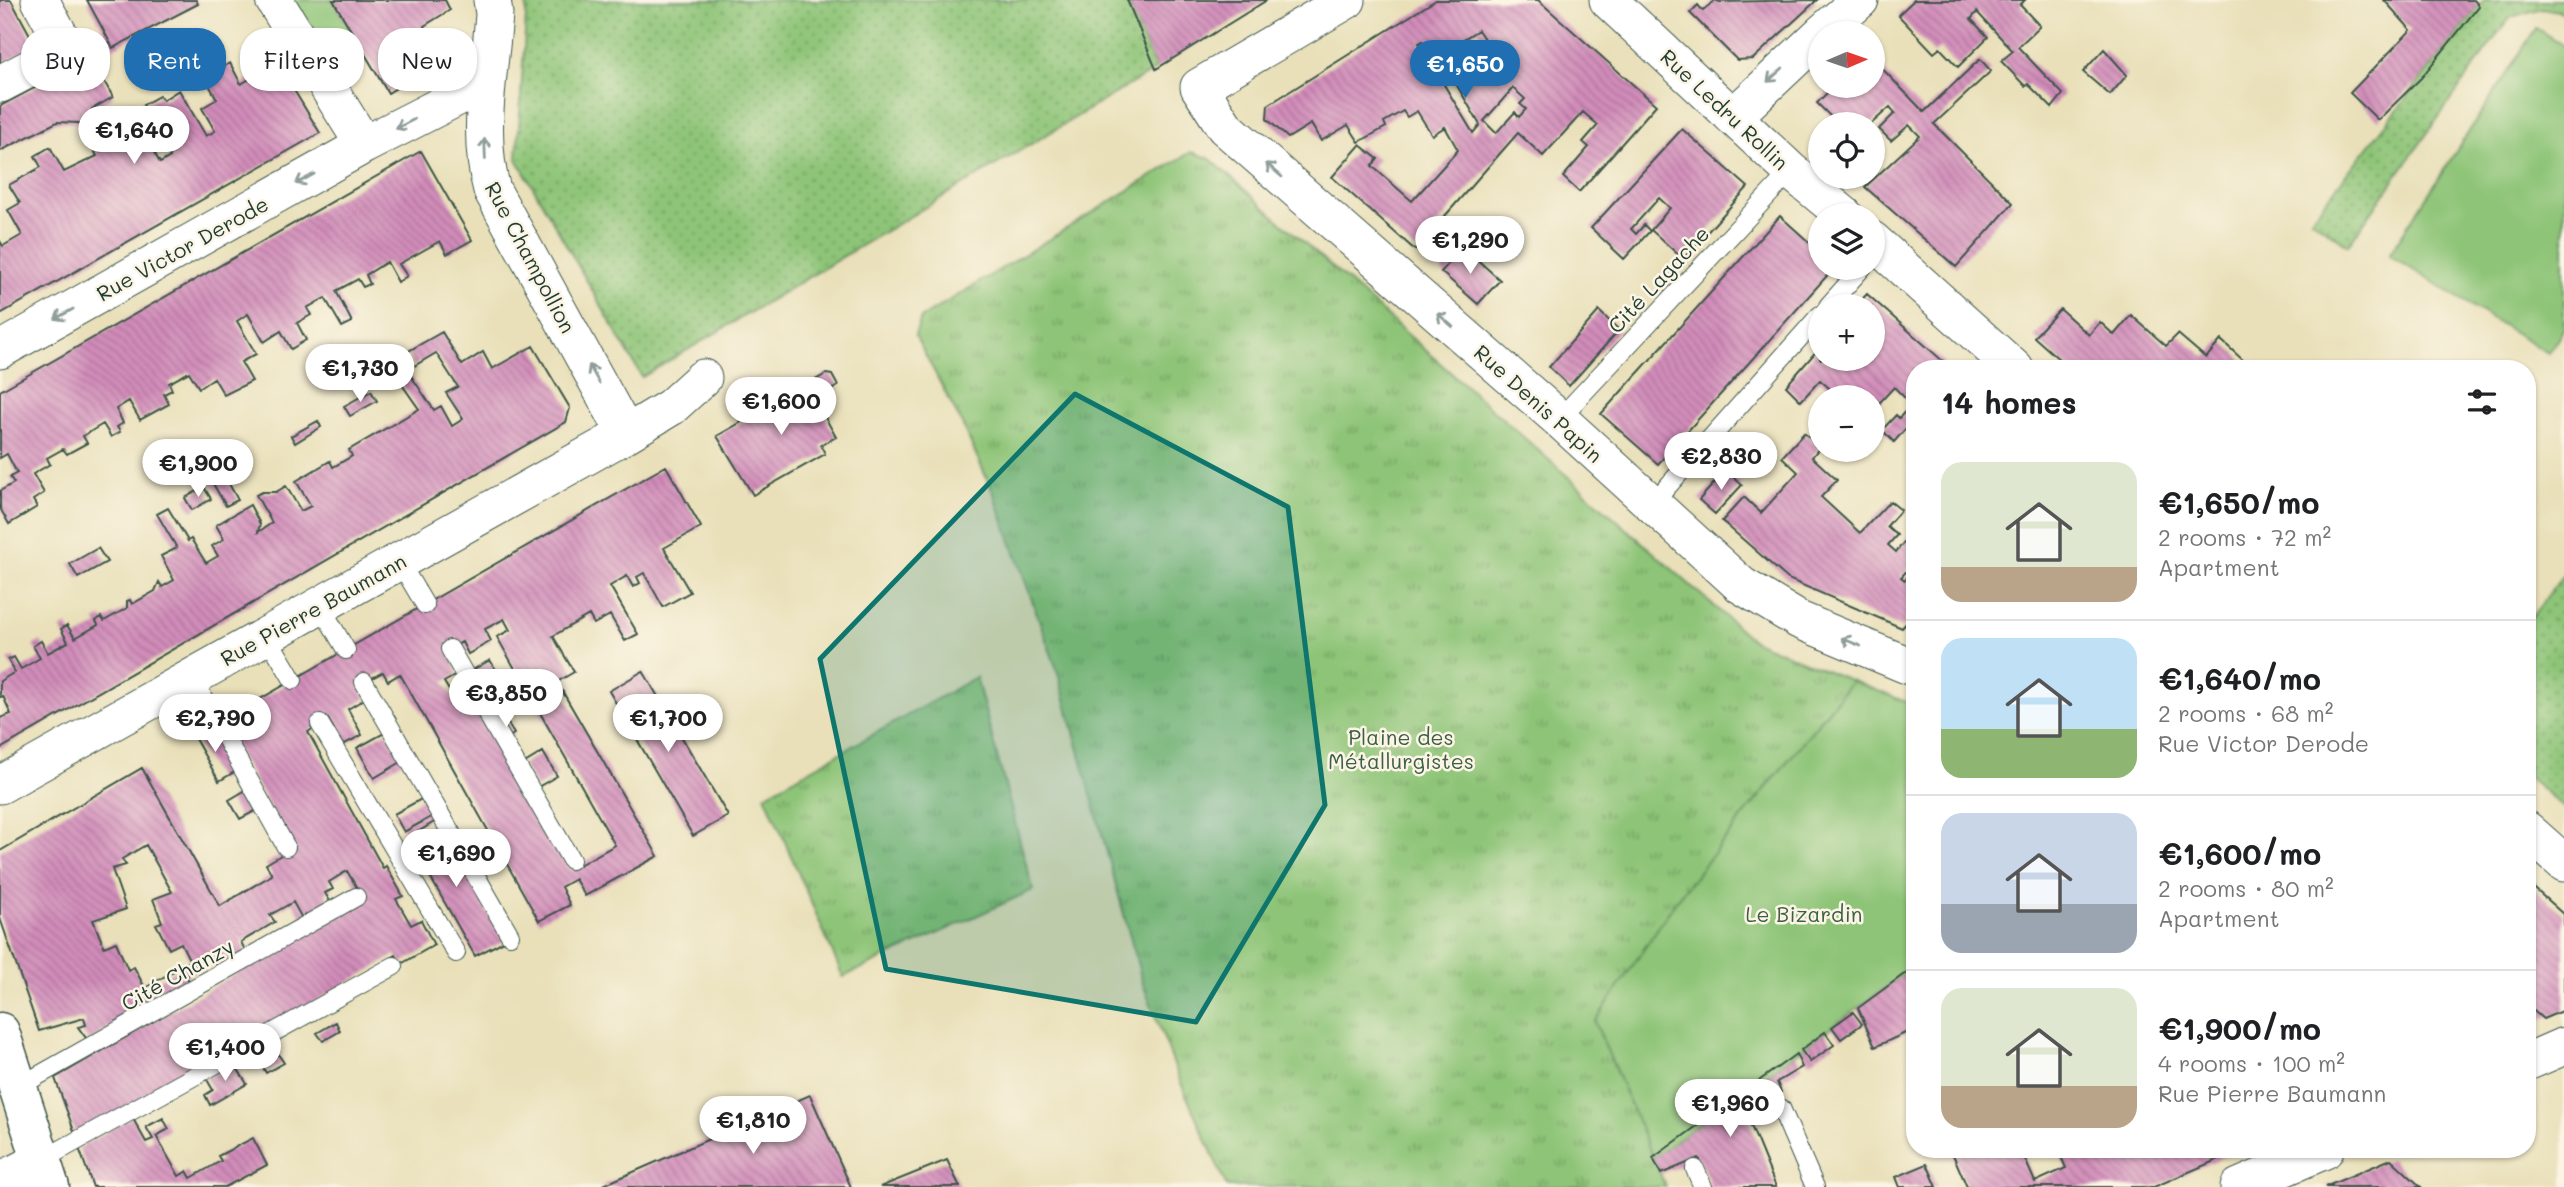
<!DOCTYPE html>
<meta charset="utf-8">
<style>
body{margin:0;font-family:Mali,sans-serif;background:#f6f6f6;color:#202124;height:100vh;display:flex;flex-direction:column;font-size:26px;white-space:nowrap}
*{box-sizing:border-box;margin:0}
p{font-size:23px;color:#757577}
.icon{flex:none;width:38px;height:38px;fill:none;stroke:currentColor;stroke-width:2;stroke-linecap:round;stroke-linejoin:round}
.map{position:relative;flex:1;overflow:hidden}
.sheet{position:absolute;left:1906px;top:360px;width:630px;height:798px;display:flex;flex-direction:column;background:#fff;border-radius:28px;box-shadow:0 2px 5px #0004}
.sheet>*{flex:none}
.top-card{position:absolute;left:21px;top:28px;width:665px;height:63px;display:flex;gap:14px}
.needle{width:46px;rotate:88deg}
.controls{position:absolute;left:1808px;top:21px;display:grid;gap:14px}
.controls a{display:grid;place-items:center;width:77px;height:77px;border-radius:50%;background:#fff;box-shadow:0 2px 5px #0004;font-size:35px}
.price{position:absolute;translate:-50% -60px;padding:0 16px;border-radius:24px;background:#fff;color:#222;font-size:23px;line-height:46px;filter:drop-shadow(0 2px 4px #0008)}
.price::after{content:'';position:absolute;left:50%;top:42px;width:21px;height:16px;margin-left:-10px;background:inherit;clip-path:polygon(0 0,100% 0,50% 100%)}
.price.active{background:#1f6fb2;color:#fff}
ul{padding:0;list-style:none}
li{display:flex;align-items:center;gap:21px;height:175px;padding:0 35px}
li+li{border-top:2px solid #e0e0e0}
li span{display:grid;place-items:center;flex:none;width:196px;height:140px;border-radius:21px;color:#555}
li>.icon{margin-inline-start:auto}
span .icon{width:84px;height:84px;fill:#fffc;stroke-width:1}
li b{font-size:30px}
h2{display:flex;justify-content:space-between;align-items:center;height:84px;padding:0 35px;font-size:30px}
.chip{padding:0 24px;border-radius:28px;background:#fff;box-shadow:0 2px 5px #0004;font-size:24px;line-height:63px}
.chip.active{background:#1f6fb2;color:#fff}
.map>svg:first-child{display:block}
.grass{fill:url(#grass-dots);stroke:#568056;stroke-width:2}
.park{fill:url(#park-tufts);stroke:#568056;stroke-width:2}
.garden{fill:#8dc477;stroke:#568056;stroke-width:2}
.building{fill:url(#building-back-hatch);fill-rule:evenodd}
.lines{fill:none;stroke-linecap:round;stroke-linejoin:round}
.service-casing{stroke:#3d5548;stroke-width:20}
.minor-casing{stroke:#3d5548;stroke-width:39}
.tertiary-casing{stroke:#3d5548;stroke-width:41}
.service{stroke:#fff;stroke-width:18}
.minor{stroke:#fff;stroke-width:37}
.tertiary{stroke:#fff;stroke-width:38}
.oneway{stroke:#8f9e9a}
.marked{fill:#0f766e;fill-opacity:0.2;stroke:#0f766e;stroke-width:5;stroke-linejoin:round}
.labels{text-anchor:middle;dominant-baseline:central;stroke-width:5;stroke-linejoin:round;paint-order:stroke}
.street-label{font-size:21px;fill:#1f3d34;stroke:#fcf5e5}
.park-label{font-size:21px;fill:#3a5f45;stroke:#fcf5e5}
</style>
<div class="map">
<svg width="2564" height="1187" viewBox="0 0 2564 1187">
<defs>
<pattern id="grass-dots" width="8" height="8" patternUnits="userSpaceOnUse" patternTransform="scale(1.75)"><rect width="8" height="8" fill="#8dc477"/><path d="M2 2h.1M6 6h.1" fill="none" stroke="#73a062" stroke-width="1.8" stroke-linecap="round"/></pattern>
<pattern id="park-tufts" width="24" height="20" patternUnits="userSpaceOnUse" patternTransform="scale(1.75)"><rect width="24" height="20" fill="#8dc477"/><path d="M3 7l-1-3M5 7V3M7 7l1-3M15 17l-1-3M17 17v-4M19 17l1-3" fill="none" stroke="#73a062"/></pattern>
<pattern id="building-back-hatch" width="6" height="6" patternUnits="userSpaceOnUse" patternTransform="scale(1.75)"><rect width="6" height="6" fill="#d28cba"/><path d="M-1 5l2 2M0 0l6 6M5-1l2 2" fill="none" stroke="#aa7498"/></pattern>
</defs>
<rect width="100%" height="100%" fill="#fcf5e5"/>
<filter id="ink" filterUnits="userSpaceOnUse"><feTurbulence type="fractalNoise" baseFrequency=".0143" numOctaves="2"/><feDisplacementMap in="SourceGraphic" scale="14" xChannelSelector="R" yChannelSelector="G"/><feConvolveMatrix kernelMatrix="1 2 1 2 8 2 1 2 1" color-interpolation-filters="sRGB"/></filter>
<filter id="wash" filterUnits="userSpaceOnUse"><feTurbulence type="fractalNoise" baseFrequency=".00686" numOctaves="4" result="noise"/><feDisplacementMap in="SourceGraphic" scale="28" xChannelSelector="R" yChannelSelector="G"/><feGaussianBlur stdDeviation="1.57" result="paint"/><feColorMatrix in="noise" values="0 0 0 0 0 0 0 0 0 0 0 0 0 0 0 0 0 1.4 0 .05"/><feComposite in="paint" operator="in"/></filter>
<g filter="url(#wash)">
<rect width="100%" height="100%" fill="#e9e0ba"/>
<!-- grass -->
<path class="grass" d="M 527,0 L 1127,0 L 1156,69 L 642,377 L 517,159 Z
M 2484,0 L 2564,0 L 2564,12 L 2542,8 L 2509,18 L 2348,245 L 2311,219 Z
M 2564,574 L 2564,808 L 2527,776 L 2527,623 Z"/>
<!-- park -->
<path class="park" d="M 1191,152 L 1209,158 L 1752,640 L 1852,681 L 1678,898 L 1595,1022 L 1666,1187 L 1227,1187 L 1181,1083 L 1143,984 L 1057,670 L 994,494 L 963,426 L 915,335 L 921,318 Z
M 976,677 L 1033,890 L 843,977 L 765,795 Z"/>
<!-- garden -->
<path class="garden" d="M 287,0 L 333,0 L 359,43 L 326,63 Z
M 2536,28 L 2564,46 L 2564,328 L 2548,353 L 2389,255 Z
M 1852,681 L 1914,705 L 1914,967 L 1653,1158 L 1595,1022 L 1678,898 Z"/>
<g id="blocks">
<!-- building -->
<path class="building" d="M 0,0 L 11,0 L 36,46 L 0,64 Z
M 87,0 L 196,0 L 198,4 L 113,48 Z
M 333,0 L 445,0 L 450,10 L 424,26 L 444,58 L 388,93 Z
M 1127,0 L 1267,0 L 1156,69 Z
M 1436,0 L 1538,0 L 1656,105 L 1579,192 L 1563,177 L 1589,147 L 1583,142 L 1598,125 L 1583,112 L 1543,156 L 1518,133 L 1415,250 L 1332,177 L 1360,145 L 1378,159 L 1372,166 L 1412,201 L 1458,150 L 1445,127 L 1432,135 L 1417,111 L 1407,117 L 1403,111 L 1384,122 L 1386,127 L 1359,142 L 1348,125 L 1321,141 L 1311,124 L 1288,138 L 1267,119 L 1268,105 ZM 1478,30 L 1495,55 L 1454,80 L 1480,125 L 1473,133 L 1419,43 L 1423,41 L 1433,58 ZM 1513,88 L 1525,99 L 1520,104 L 1526,109 L 1519,117 L 1515,112 L 1496,133 L 1484,121 Z
M 1715,0 L 1720,2 L 1817,0 L 1753,59 L 1737,60 L 1690,13 L 1698,5 L 1703,11 Z
M 1914,0 L 2025,0 L 2020,5 L 2040,26 L 2018,47 L 2063,94 L 2052,108 L 2028,84 L 2025,86 L 2001,61 L 2013,51 L 1977,12 L 1971,19 L 1988,37 L 1958,67 L 1940,48 L 1934,53 L 1898,15 Z
M 2384,0 L 2474,0 L 2479,6 L 2421,78 L 2378,120 L 2350,93 L 2411,30 Z
M 266,44 L 320,133 L 0,314 L 0,241 L 3,246 L 22,235 L 8,210 L 20,203 L 9,185 L 41,167 L 35,156 L 50,147 L 64,172 L 97,156 L 79,123 L 57,122 L 0,151 L 0,106 L 91,58 L 113,97 L 92,109 L 108,136 L 124,126 L 141,148 L 149,143 L 160,163 L 170,157 L 143,105 L 159,96 L 163,100 L 179,90 L 206,136 L 215,131 L 202,108 L 217,99 L 205,78 L 230,63 L 241,84 L 261,72 L 251,53 Z
M 2104,49 L 2127,75 L 2110,95 L 2083,72 Z
M 1872,58 L 1924,112 L 1980,59 L 1991,71 L 1934,124 L 2013,203 L 1956,267 L 1865,187 L 1920,136 L 1909,125 L 1891,141 L 1879,129 L 1895,113 L 1890,107 L 1871,124 L 1838,124 L 1817,103 L 1834,86 L 1872,86 Z
M 1682,129 L 1748,187 L 1683,259 L 1651,230 L 1670,208 L 1659,198 L 1631,229 L 1636,234 L 1644,225 L 1650,231 L 1624,259 L 1591,228 Z
M 421,151 L 472,240 L 447,254 L 440,241 L 399,264 L 407,276 L 398,282 L 387,262 L 366,275 L 370,284 L 363,287 L 358,279 L 336,291 L 352,322 L 342,327 L 325,298 L 307,308 L 311,315 L 297,323 L 306,340 L 291,349 L 281,331 L 264,342 L 248,314 L 237,321 L 256,354 L 241,362 L 252,381 L 224,395 L 214,378 L 199,388 L 189,372 L 169,383 L 172,390 L 164,394 L 169,404 L 140,420 L 129,401 L 116,409 L 123,423 L 117,427 L 120,432 L 111,437 L 103,424 L 83,436 L 87,443 L 67,454 L 63,449 L 47,458 L 50,464 L 33,474 L 44,493 L 33,500 L 37,507 L 9,524 L 0,508 L 0,491 L 14,483 L 10,477 L 17,473 L 7,454 L 0,458 L 0,391 Z
M 1780,216 L 1820,252 L 1820,268 L 1834,268 L 1658,464 L 1601,414 Z
M 1463,247 L 1500,280 L 1478,304 L 1441,272 Z
M 1867,294 L 1944,362 L 1938,369 L 1914,369 L 1914,394 L 1908,401 L 1894,387 L 1872,411 L 1872,397 L 1839,397 L 1820,380 L 1801,401 L 1786,386 L 1820,347 L 1820,359 L 1872,359 L 1872,306 L 1856,306 Z
M 2060,309 L 2089,335 L 2100,322 L 2114,335 L 2131,315 L 2166,346 L 2178,334 L 2206,358 L 2221,340 L 2244,361 L 2236,369 L 2070,369 L 2034,337 Z
M 1599,311 L 1619,330 L 1569,386 L 1549,367 Z
M 442,332 L 462,365 L 483,352 L 492,369 L 533,346 L 570,408 L 566,422 L 0,749 L 0,718 L 11,714 L 3,696 L 0,697 L 0,681 L 15,672 L 8,660 L 14,657 L 21,669 L 40,658 L 33,646 L 41,641 L 48,653 L 68,642 L 61,629 L 67,625 L 75,638 L 98,625 L 96,621 L 101,617 L 104,621 L 127,608 L 127,601 L 130,600 L 132,604 L 155,591 L 159,582 L 162,587 L 174,580 L 161,556 L 177,548 L 157,514 L 168,508 L 188,541 L 191,539 L 206,563 L 218,556 L 212,546 L 224,539 L 216,525 L 250,505 L 260,524 L 258,532 L 272,523 L 256,495 L 262,492 L 276,492 L 286,486 L 301,511 L 311,506 L 296,481 L 330,461 L 333,467 L 352,456 L 349,450 L 419,409 L 396,376 L 407,370 L 434,410 L 441,406 L 452,426 L 463,419 L 446,393 L 458,387 L 436,353 L 414,366 L 407,352 Z
M 826,374 L 832,375 L 838,386 L 815,399 L 836,437 L 821,445 L 825,454 L 753,495 L 717,436 Z
M 371,391 L 377,401 L 350,416 L 344,406 Z
M 1914,402 L 1914,433 L 1907,427 L 1894,442 L 1882,430 L 1896,415 L 1899,418 Z
M 318,421 L 321,427 L 295,443 L 291,436 Z
M 1804,433 L 1820,447 L 1812,457 L 1837,480 L 1821,497 L 1860,533 L 1890,501 L 1901,510 L 1887,526 L 1897,535 L 1888,545 L 1896,552 L 1912,532 L 1914,534 L 1914,563 L 1901,577 L 1905,580 L 1914,569 L 1914,614 L 1902,628 L 1788,579 L 1722,521 L 1744,497 L 1761,513 L 1798,472 L 1782,457 Z
M 666,466 L 701,527 L 664,548 L 690,592 L 663,607 L 644,573 L 637,577 L 640,583 L 633,587 L 627,576 L 610,586 L 638,634 L 625,641 L 610,615 L 594,624 L 589,615 L 553,636 L 574,672 L 557,682 L 658,856 L 585,896 L 575,879 L 561,887 L 570,905 L 539,921 L 400,674 L 388,681 L 383,672 L 359,685 L 366,698 L 348,709 L 362,735 L 343,745 L 328,719 L 308,732 L 383,868 L 386,866 L 403,896 L 396,899 L 411,925 L 421,920 L 434,945 L 401,964 L 396,955 L 77,1139 L 55,1078 L 364,900 L 347,871 L 329,882 L 333,889 L 325,893 L 334,908 L 305,924 L 293,902 L 270,915 L 275,922 L 241,942 L 247,954 L 218,970 L 213,960 L 186,976 L 193,987 L 164,1004 L 157,990 L 149,994 L 155,1005 L 132,1017 L 130,1014 L 122,1018 L 89,1042 L 78,1027 L 86,1025 L 84,1018 L 39,1031 L 0,918 L 0,851 L 142,768 L 220,906 L 272,875 L 266,864 L 293,848 L 225,729 L 227,718 ZM 504,619 L 510,630 L 497,637 L 615,845 L 570,870 L 467,689 L 453,697 L 444,682 L 458,674 L 450,649 L 462,642 L 468,654 L 491,641 L 485,629 ZM 146,845 L 172,892 L 153,899 L 162,922 L 156,924 L 169,949 L 181,943 L 190,961 L 145,988 L 134,967 L 128,970 L 116,942 L 104,947 L 93,920 L 126,909 L 112,869 L 126,865 L 122,859 Z
M 1726,470 L 1742,485 L 1715,514 L 1699,500 Z
M 224,475 L 238,500 L 226,506 L 212,482 Z
M 204,487 L 211,499 L 192,510 L 185,498 Z
M 98,548 L 107,562 L 78,578 L 70,564 Z
M 490,660 L 504,683 L 499,686 L 505,697 L 489,706 L 469,672 Z
M 643,671 L 728,816 L 693,836 L 609,691 Z
M 506,720 L 514,734 L 507,738 L 499,724 Z
M 211,727 L 236,771 L 219,781 L 194,737 Z
M 386,732 L 403,761 L 374,778 L 357,748 Z
M 543,752 L 557,776 L 536,788 L 523,764 Z
M 246,790 L 257,810 L 240,819 L 229,800 Z
M 423,798 L 433,816 L 404,832 L 394,814 Z
M 436,821 L 504,941 L 475,956 L 408,838 Z
M 2527,882 L 2564,915 L 2564,1010 L 2543,1019 L 2527,1005 Z
M 1914,971 L 1914,1029 L 1875,1047 L 1858,1008 L 1903,975 Z
M 1853,1012 L 1862,1024 L 1841,1039 L 1832,1027 Z
M 336,1022 L 340,1031 L 323,1041 L 317,1033 Z
M 1825,1032 L 1834,1045 L 1810,1062 L 1801,1050 Z
M 278,1054 L 284,1063 L 266,1073 L 261,1064 Z
M 1796,1054 L 1802,1067 L 1777,1082 L 1781,1092 L 1765,1100 L 1767,1107 L 1747,1116 L 1776,1187 L 1711,1187 L 1699,1158 L 1661,1174 L 1653,1158 Z
M 234,1063 L 247,1084 L 210,1105 L 205,1095 L 213,1090 L 206,1078 Z
M 810,1095 L 851,1187 L 599,1187 Z
M 132,1117 L 146,1142 L 153,1139 L 146,1127 L 163,1118 L 169,1129 L 156,1136 L 179,1176 L 187,1171 L 191,1178 L 221,1161 L 218,1156 L 253,1138 L 267,1165 L 225,1187 L 93,1187 L 79,1148 Z
M 1951,1150 L 2021,1150 L 2035,1182 L 2066,1168 L 2058,1150 L 2240,1150 L 2154,1187 L 1967,1187 Z
M 2391,1159 L 2421,1187 L 2325,1187 Z
M 947,1160 L 960,1187 L 880,1187 Z
M 1927,1164 L 1937,1187 L 1900,1187 L 1896,1177 Z"/>
</g>
</g>
<g filter="url(#ink)">
<use href="#blocks" fill-opacity="0" stroke="#3d5548" stroke-width="2"/>
<g class="lines">
<defs>
<path id="service" d="M 1828,306 L 1862,268
M 1559,419 L 1791,171
M 1652,504 L 1820,315
M 399,561 L 425,605
M 320,605 L 346,650
M 267,636 L 293,680
M 450,649 L 571,860
M 192,677 L 286,847
M 364,682 L 510,935
M 320,724 L 456,953
M 18,1087 L 356,897
M 1781,1108 L 1815,1187
M 42,1160 L 394,966
M 1695,1169 L 1703,1187"/>
<path id="minor" d="M 274,0 L 364,145
M 492,0 L 494,14 C 490,72 476,133 492,190 L 626,434
M 1347,0 L 1199,87 L 1225,127 L 1559,419 L 1741,585 L 1799,620 L 1914,668
M 1608,0 L 1791,171 L 1844,215
M 1822,33 L 1860,0
M 0,84 L 67,49 L 40,0
M 1733,117 L 1820,35
M 1872,240 L 2015,369
M 0,350 L 364,145 L 487,82
M 0,785 L 626,434 L 671,407 L 703,378
M 2527,830 L 2564,863
M 2527,1062 L 2564,1046
M 0,1181 L 42,1160
M 2239,1187 L 2325,1150"/>
<path id="tertiary" d="M 0,1032 L 50,1187"/>
</defs>
<!-- service casing -->
<use href="#service" class="service-casing"/>
<!-- minor casing -->
<use href="#minor" class="minor-casing"/>
<!-- tertiary casing -->
<use href="#tertiary" class="tertiary-casing"/>
<!-- service -->
<use href="#service" class="service"/>
<!-- minor -->
<use href="#minor" class="minor"/>
<!-- tertiary -->
<use href="#tertiary" class="tertiary"/>
</g>
<!-- one-way arrows -->
<defs><path id="oneway-shaft" d="M-6 0H5M1.5-3L5.5 0L1.5 3" fill="none" stroke-width="1.6" stroke-linecap="round" stroke-linejoin="round" transform="scale(1.75)"/></defs>
<g class="oneway">
<use href="#oneway-shaft" transform="translate(1775 75) rotate(138)"/>
<use href="#oneway-shaft" transform="translate(405 124) rotate(153)"/>
<use href="#oneway-shaft" transform="translate(485 149) rotate(-92)"/>
<use href="#oneway-shaft" transform="translate(1274 170) rotate(-139)"/>
<use href="#oneway-shaft" transform="translate(305 179) rotate(151)"/>
<use href="#oneway-shaft" transform="translate(64 314) rotate(151)"/>
<use href="#oneway-shaft" transform="translate(1445 320) rotate(-139)"/>
<use href="#oneway-shaft" transform="translate(594 374) rotate(-119)"/>
<use href="#oneway-shaft" transform="translate(1851 642) rotate(-158)"/>
</g>
</g>
<!-- marked area -->
<path class="marked" d="M 1075,394 L 1288,507 L 1325,805 L 1196,1022 L 886,969 L 820,659 Z"/>
<g class="labels">
<!-- street labels -->
<g class="street-label">
<text transform="translate(1725 109) rotate(43)">Rue Ledru Rollin</text>
<text transform="translate(182 248) rotate(-29)">Rue Victor Derode</text>
<text transform="translate(531 257) rotate(62)">Rue Champollion</text>
<text transform="translate(1658 279) rotate(-47)">Cité Lagache</text>
<text transform="translate(1539 403) rotate(42)">Rue Denis Papin</text>
<text transform="translate(313 609) rotate(-29)">Rue Pierre Baumann</text>
<text transform="translate(177 974) rotate(-29)">Cité Chanzy</text>
</g>
<!-- park labels -->
<g class="park-label">
<text x="1401" y="736">Plaine des<tspan x="1401" dy="24">Métallurgistes</tspan></text>
<text x="1804" y="913">Le Bizardin</text>
</g>
</g>
</svg>
<div class="controls">
<a><svg class="needle" viewBox="-14 -14 28 28"><path d="M0-13l5 13h-10z" fill="#e53935"/><path d="M0 13l5-13h-10z" fill="#757577"/></svg></a>
<a><svg class="icon" aria-label="locate" viewBox="0 0 24 24"><circle cx="12" cy="12" r="6"/><path d="M12 2v4M12 18v4M2 12h4M18 12h4"/></svg></a>
<a><svg class="icon" aria-label="layers" viewBox="0 0 24 24"><path d="M12 4l9 5-9 5-9-5zM3 14l9 5 9-5"/></svg></a>
<a>+</a>
<a>−</a>
</div>
<b class="price active" style="left:1465px;top:100px">€1,650</b>
<b class="price" style="left:134px;top:166px">€1,640</b>
<b class="price" style="left:1470px;top:276px">€1,290</b>
<b class="price" style="left:360px;top:404px">€1,730</b>
<b class="price" style="left:781px;top:437px">€1,600</b>
<b class="price" style="left:1721px;top:492px">€2,830</b>
<b class="price" style="left:198px;top:499px">€1,900</b>
<b class="price" style="left:506px;top:729px">€3,850</b>
<b class="price" style="left:215px;top:754px">€2,790</b>
<b class="price" style="left:668px;top:754px">€1,700</b>
<b class="price" style="left:456px;top:889px">€1,690</b>
<b class="price" style="left:225px;top:1083px">€1,400</b>
<b class="price" style="left:1730px;top:1139px">€1,960</b>
<b class="price" style="left:753px;top:1156px">€1,810</b>
<div class="top-card">
<a class="chip">Buy</a>
<a class="chip active">Rent</a>
<a class="chip">Filters</a>
<a class="chip">New</a>
</div>
<section class="sheet">
<h2>14 homes<svg class="icon" aria-label="filters" viewBox="0 0 24 24"><path d="M4 7h16M4 17h16"/><circle cx="9" cy="7" r="2"/><circle cx="15" cy="17" r="2"/></svg></h2>
<ul>
<li><span style="background:linear-gradient(#dfe7d0 75%,#b9a48a 0)"><svg class="icon" aria-label="home" viewBox="0 0 24 24"><path d="M3 11l9-7 9 7M6 9v11h12V9"/></svg></span><div><b>€1,650/mo</b><p>2 rooms · 72 m²</p><p>Apartment</p></div></li>
<li><span style="background:linear-gradient(#bfe0f5 65%,#8fb573 0)"><svg class="icon" aria-label="home" viewBox="0 0 24 24"><path d="M3 11l9-7 9 7M6 9v11h12V9"/></svg></span><div><b>€1,640/mo</b><p>2 rooms · 68 m²</p><p>Rue Victor Derode</p></div></li>
<li><span style="background:linear-gradient(#c9d6e8 65%,#9aa5b1 0)"><svg class="icon" aria-label="home" viewBox="0 0 24 24"><path d="M3 11l9-7 9 7M6 9v11h12V9"/></svg></span><div><b>€1,600/mo</b><p>2 rooms · 80 m²</p><p>Apartment</p></div></li>
<li><span style="background:linear-gradient(#dfe7d0 70%,#b9a48a 0)"><svg class="icon" aria-label="home" viewBox="0 0 24 24"><path d="M3 11l9-7 9 7M6 9v11h12V9"/></svg></span><div><b>€1,900/mo</b><p>4 rooms · 100 m²</p><p>Rue Pierre Baumann</p></div></li>
</ul>
</section>
</div>
